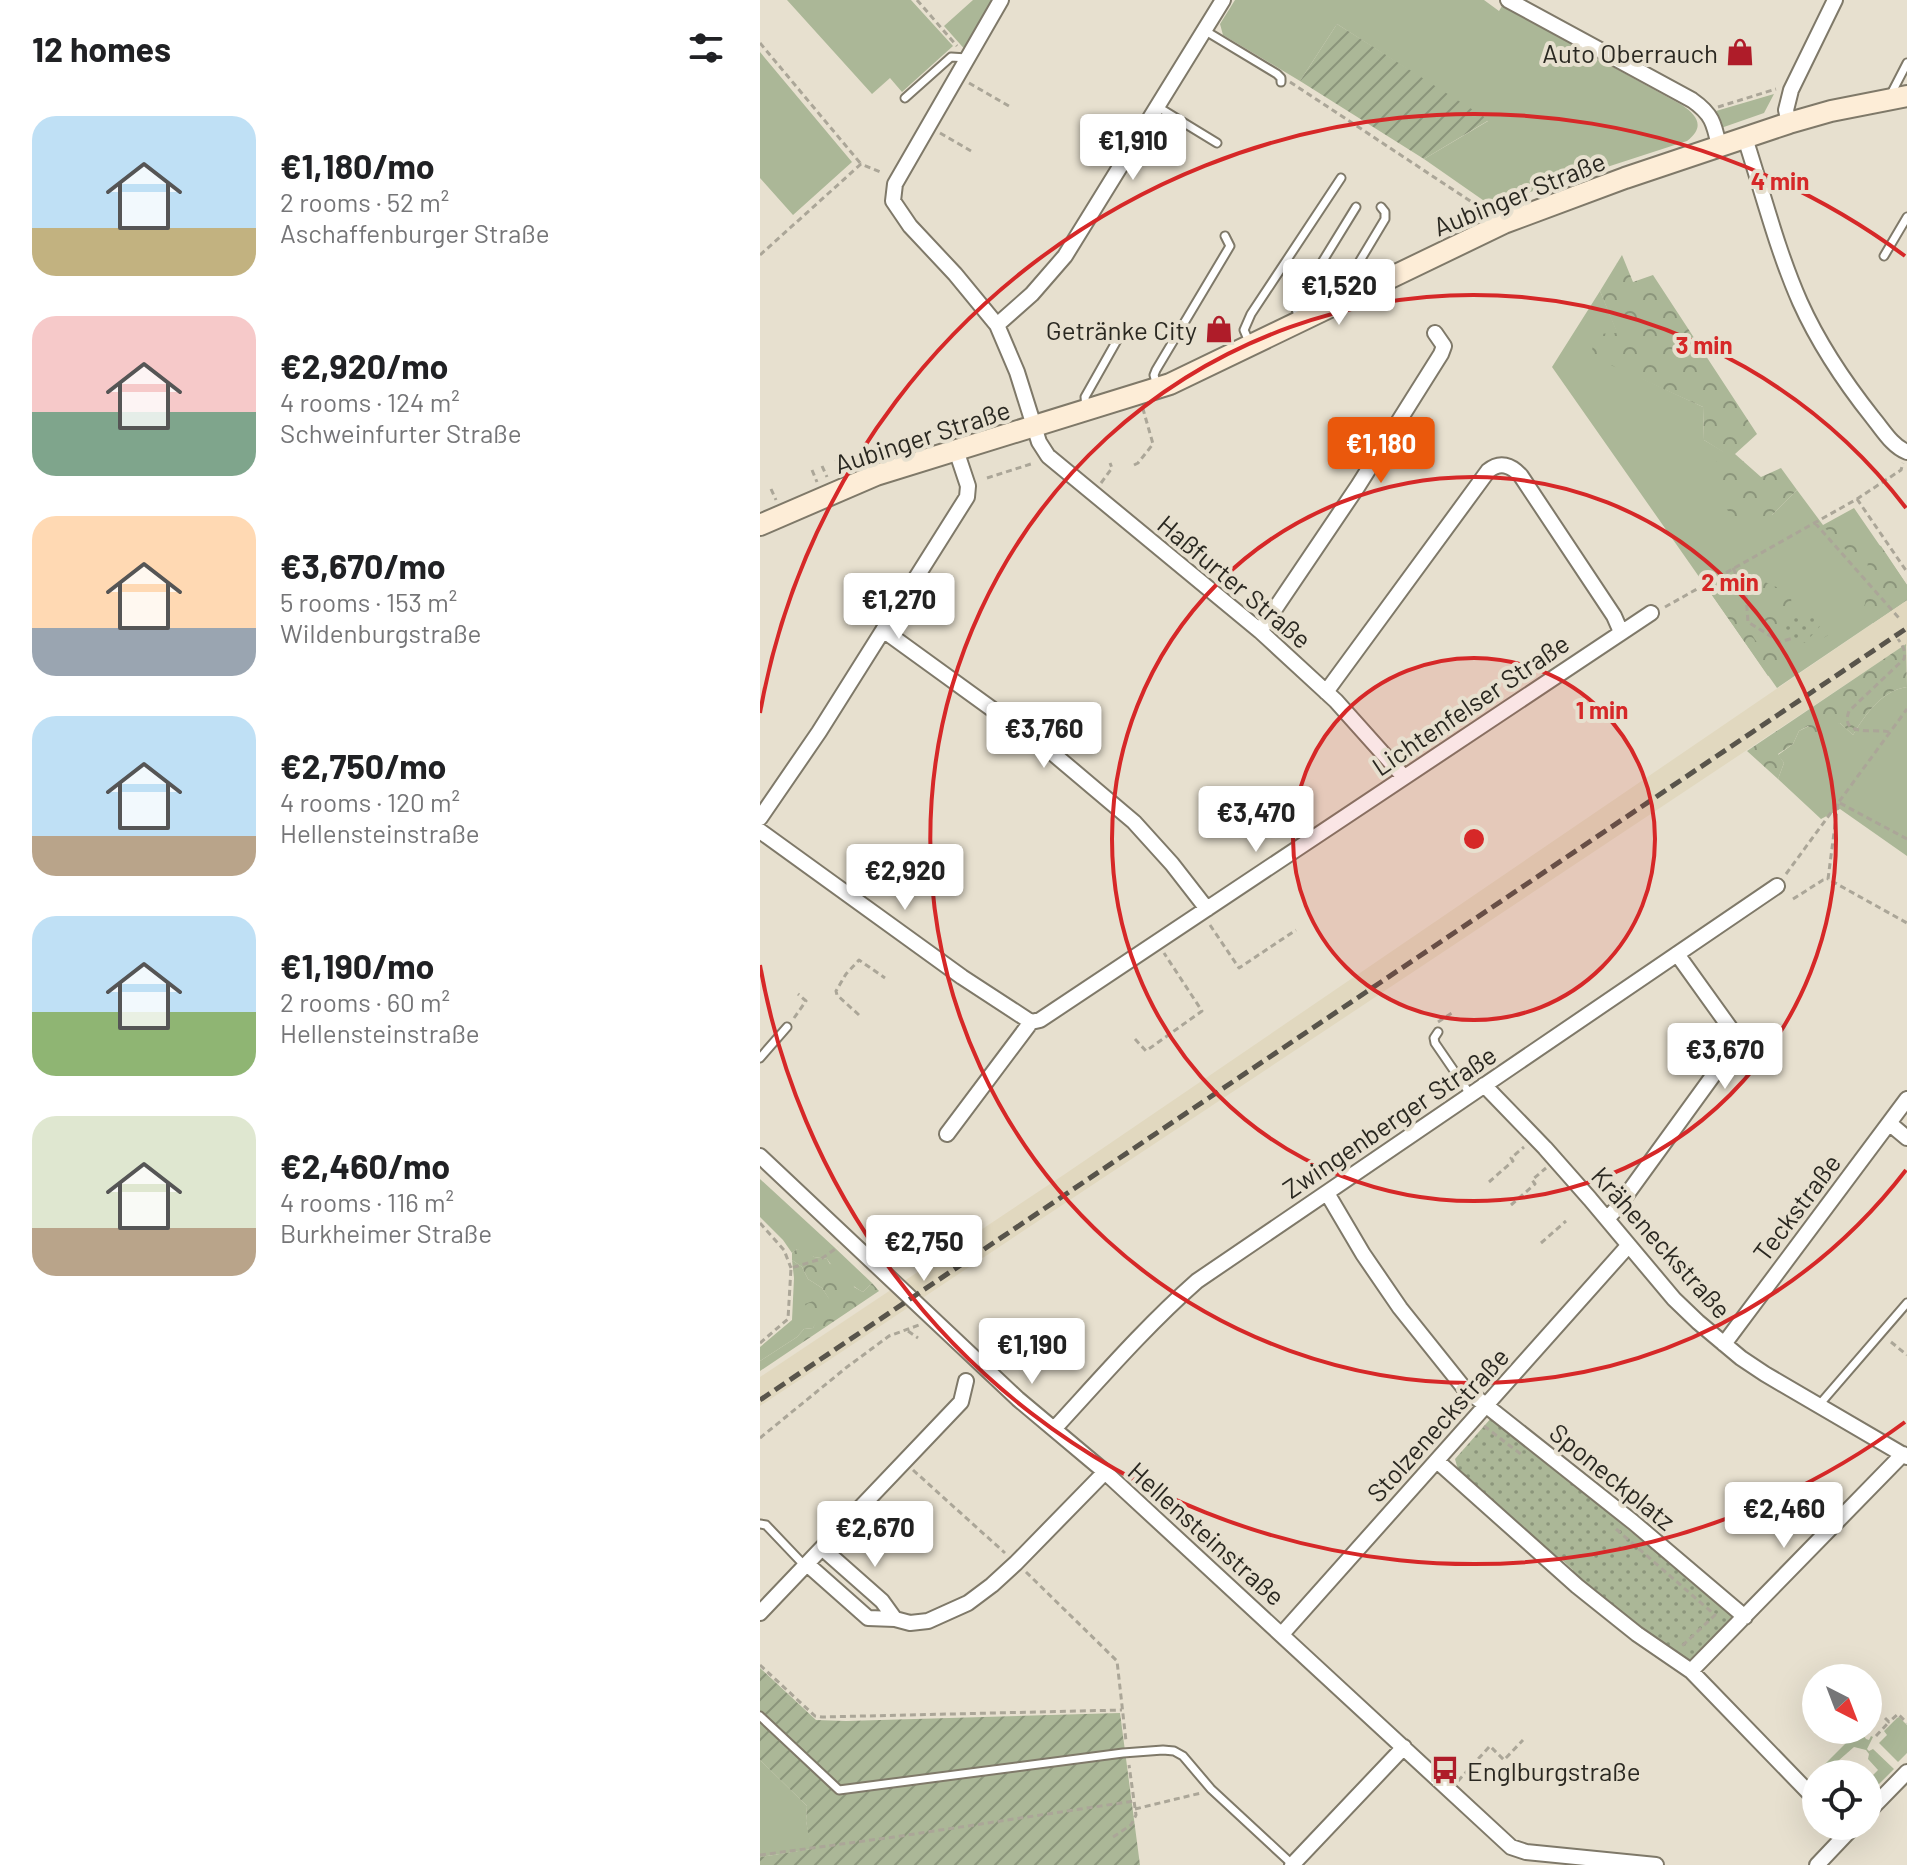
<!DOCTYPE html>
<meta charset="utf-8">
<style>
body{margin:0;font-family:Barlow,sans-serif;background:#f2f2f2;color:#202124;height:100vh;display:flex;flex-direction:column;font-size:30px;white-space:nowrap}
*{box-sizing:border-box;margin:0}
p{font-size:26px;color:#757577}
.icon{flex:none;width:44px;height:44px;fill:none;stroke:currentColor;stroke-width:2;stroke-linecap:round;stroke-linejoin:round}
.map{position:relative;flex:1;overflow:hidden}
.details{display:flex;flex-direction:column;background:#fff;width:760px}
.details>*{flex:none}
.needle{width:52px;rotate:138deg}
.controls{position:absolute;left:1042px;top:1664px;display:grid;gap:16px}
.controls a{display:grid;place-items:center;width:80px;height:80px;border-radius:50%;background:#fff;box-shadow:0 8px 32px #0002;font-size:40px}
.price{position:absolute;translate:-50% -68px;padding:0 18px;border-radius:8px;background:#fff;color:#222;font-size:26px;line-height:52px;filter:drop-shadow(0 2px 4px #0008)}
.price::after{content:'';position:absolute;left:50%;top:48px;width:24px;height:18px;margin-left:-12px;background:inherit;clip-path:polygon(0 0,100% 0,50% 100%)}
.price.selected{background:#ea580c;color:#fff}
ul{padding:0;list-style:none}
li{display:flex;align-items:center;gap:24px;height:200px;padding:0 32px}
li span{display:grid;place-items:center;flex:none;width:224px;height:160px;border-radius:24px;color:#555}
li>.icon{margin-inline-start:auto}
span .icon{width:96px;height:96px;fill:#fffc;stroke-width:1}
li b{font-size:34px}
h2{display:flex;justify-content:space-between;align-items:center;height:96px;padding:0 32px;font-size:34px}
main{display:flex;flex:1;min-height:0}
.map>svg:first-child{display:block}
.built{fill:#e1d8bf}
.grass{fill:#abb797}
.forest{fill:url(#forest-crowns)}
.park{fill:url(#park-dots)}
.garden{fill:url(#garden-furrows)}
.lines{fill:none;stroke-linecap:round;stroke-linejoin:round}
.lane-casing{stroke:#7f7969;stroke-width:11}
.street-casing{stroke:#7f7969;stroke-width:18}
.secondary-casing{stroke:#7f7969;stroke-width:24}
.path{stroke:#aba698;stroke-width:3;stroke-dasharray:6 4;stroke-linecap:butt}
.lane{stroke:#fff;stroke-width:7}
.street{stroke:#fff;stroke-width:14}
.secondary{stroke:#fdedd7;stroke-width:20}
.rail{stroke:#58544b;stroke-width:5;stroke-dasharray:12 6;stroke-linecap:butt}
.ring{fill:none;stroke:#d62828;stroke-width:4}
.labels{text-anchor:middle;dominant-baseline:central;stroke-width:8;stroke-linejoin:round;paint-order:stroke}
.poi-label{font-size:26px;fill:#2a2821;stroke:#e7e0cf;text-anchor:end}
.street-label{font-size:26px;fill:#2a2821;stroke:#e7e0cf}
.centre{fill:#d62828;stroke:#e7e0cf;stroke-width:4}
.ring-label{font-size:24px;text-anchor:middle;font-weight:bold;fill:#d62828;stroke:#e7e0cf;stroke-width:8;stroke-linejoin:round;paint-order:stroke}
</style>
<main>
<section class="details">
<h2>12 homes<svg class="icon" aria-label="filters" viewBox="0 0 24 24"><path d="M4 7h16M4 17h16"/><circle cx="9" cy="7" r="2"/><circle cx="15" cy="17" r="2"/></svg></h2>
<ul>
<li><span style="background:linear-gradient(#bfe0f5 70%,#c2b280 0)"><svg class="icon" aria-label="home" viewBox="0 0 24 24"><path d="M3 11l9-7 9 7M6 9v11h12V9"/></svg></span><div><b>€1,180/mo</b><p>2 rooms · 52 m²</p><p>Aschaffenburger Straße</p></div></li>
<li><span style="background:linear-gradient(#f6c9c9 60%,#7fa58c 0)"><svg class="icon" aria-label="home" viewBox="0 0 24 24"><path d="M3 11l9-7 9 7M6 9v11h12V9"/></svg></span><div><b>€2,920/mo</b><p>4 rooms · 124 m²</p><p>Schweinfurter Straße</p></div></li>
<li><span style="background:linear-gradient(#ffd9b3 70%,#9aa5b1 0)"><svg class="icon" aria-label="home" viewBox="0 0 24 24"><path d="M3 11l9-7 9 7M6 9v11h12V9"/></svg></span><div><b>€3,670/mo</b><p>5 rooms · 153 m²</p><p>Wildenburgstraße</p></div></li>
<li><span style="background:linear-gradient(#bfe0f5 75%,#b9a48a 0)"><svg class="icon" aria-label="home" viewBox="0 0 24 24"><path d="M3 11l9-7 9 7M6 9v11h12V9"/></svg></span><div><b>€2,750/mo</b><p>4 rooms · 120 m²</p><p>Hellensteinstraße</p></div></li>
<li><span style="background:linear-gradient(#bfe0f5 60%,#8fb573 0)"><svg class="icon" aria-label="home" viewBox="0 0 24 24"><path d="M3 11l9-7 9 7M6 9v11h12V9"/></svg></span><div><b>€1,190/mo</b><p>2 rooms · 60 m²</p><p>Hellensteinstraße</p></div></li>
<li><span style="background:linear-gradient(#dfe7d0 70%,#b9a48a 0)"><svg class="icon" aria-label="home" viewBox="0 0 24 24"><path d="M3 11l9-7 9 7M6 9v11h12V9"/></svg></span><div><b>€2,460/mo</b><p>4 rooms · 116 m²</p><p>Burkheimer Straße</p></div></li>
</ul>
</section>
<div class="map">
<svg width="1147" height="1865" viewBox="0 0 1147 1865">
<defs>
<pattern id="forest-crowns" width="20" height="18" patternUnits="userSpaceOnUse" patternTransform="scale(2)"><rect width="20" height="18" fill="#abb797"/><path d="M2 6a3 3 0 1 1 6 0M12 15a3 3 0 1 1 6 0" fill="none" stroke="#8b957b"/></pattern>
<pattern id="park-dots" width="8" height="8" patternUnits="userSpaceOnUse" patternTransform="scale(2)"><rect width="8" height="8" fill="#abb797"/><path d="M2 2h.1M6 6h.1" fill="none" stroke="#8b957b" stroke-width="1.8" stroke-linecap="round"/></pattern>
<pattern id="garden-furrows" width="10" height="10" patternUnits="userSpaceOnUse" patternTransform="scale(2)"><rect width="10" height="10" fill="#abb797"/><path d="M-1 1l2-2M0 10L10 0M9 11l2-2" fill="none" stroke="#8b957b"/></pattern>
</defs>
<rect width="100%" height="100%" fill="#e7e0cf"/>
<!-- built -->
<path class="built" d="M 1147,600 L 1147,646 L 1145,645 L 0,1406 L 0,1377 L 305,1174 Z"/>
<!-- grass -->
<path class="grass" d="M 27,0 L 151,0 L 193,46 L 142,92 L 130,78 L 112,94 Z
M 213,0 L 232,0 L 208,53 L 184,26 Z
M 475,0 L 724,0 L 739,11 L 742,6 L 922,105 C 938,116 945,127 927,141 L 730,205 L 664,159 L 728,121 L 577,24 L 540,81 L 463,35 L 460,24 Z
M 0,52 L 92,162 L 33,215 L 0,178 Z
M 1014,94 L 1004,113 L 961,128 L 956,111 Z
M 840,291 L 858,334 L 832,355 L 943,407 L 944,440 L 964,452 L 1012,515 L 1037,490 L 1063,525 L 1094,508 L 1147,585 L 1147,600 L 1017,688 L 792,367 Z
M 1147,687 L 1147,856 L 1080,809 L 1061,819 L 1018,779 L 1024,763 L 1018,755 L 1033,744 L 1039,731 L 1049,726 L 1080,723 L 1093,735 C 1106,714 1121,691 1147,687 Z
M 0,1179 L 74,1247 L 112,1283 L 103,1292 C 91,1286 74,1270 67,1259 L 54,1257 L 37,1249 L 32,1253 L 23,1240 L 0,1217 Z
M 32,1260 L 42,1267 L 48,1279 L 62,1288 L 70,1300 L 53,1328 L 44,1329 L 37,1337 L 0,1361 L 0,1347 L 32,1320 L 34,1278 Z
M 1139,1717 L 1147,1725 L 1147,1753 L 1138,1762 L 1119,1743 L 1127,1735 L 1124,1731 L 1137,1718 Z
M 1104,1732 L 1106,1733 L 1104,1736 L 1106,1739 L 1109,1740 L 1111,1736 L 1113,1737 L 1107,1749 L 1109,1751 L 1113,1749 L 1134,1769 L 1116,1787 L 1113,1784 L 1111,1785 L 1108,1780 L 1118,1770 L 1108,1759 L 1109,1754 L 1106,1750 L 1094,1747 L 1070,1768 L 1070,1774 L 1056,1774 L 1056,1789 L 1048,1781 L 1096,1733 L 1100,1736 Z
M 0,1760 L 47,1806 L 46,1821 L 52,1849 L 0,1857 Z"/>
<!-- forest -->
<path class="forest" d="M 862,255 L 873,282 L 893,275 L 997,434 L 975,454 L 1001,477 L 1021,468 L 1037,490 L 1012,515 L 982,523 L 966,509 L 964,489 L 949,474 L 963,452 L 944,440 L 943,407 L 831,356 L 835,334 L 857,333 L 840,291 Z
M 1076,521 L 1085,531 L 1121,546 L 1147,585 L 1147,600 L 1113,623 L 1103,612 L 1106,599 L 1121,588 L 1107,572 L 1108,560 L 1089,553 L 1065,528 Z
M 1000,580 L 1031,593 C 1032,610 1031,627 1015,636 L 1002,628 L 1000,622 L 1009,613 L 1006,593 L 992,596 L 991,587 Z
M 965,583 L 979,590 L 984,623 L 1002,650 L 1021,654 L 1045,643 L 1062,624 L 1074,631 L 1008,676 L 950,592 Z
M 1146,644 L 1147,687 C 1121,691 1106,714 1093,735 L 1080,723 L 1058,734 L 1048,726 L 1039,731 L 1033,744 L 1018,754 L 1024,763 L 1018,779 L 987,751 Z
M 37,1249 L 45,1250 L 54,1257 L 67,1259 L 70,1264 L 78,1265 L 82,1275 L 93,1279 L 94,1287 L 103,1292 L 112,1283 L 119,1291 L 0,1371 L 0,1361 L 37,1337 L 44,1329 L 53,1328 L 57,1319 L 50,1314 L 45,1304 L 61,1298 L 69,1299 L 62,1288 L 48,1279 L 42,1267 L 32,1260 L 32,1253 Z"/>
<!-- park -->
<path class="park" d="M 1052,611 L 1062,624 L 1045,643 L 1023,632 L 1032,612 L 1040,617 Z
M 732,1417 L 978,1620 L 931,1666 L 811,1574 L 813,1570 L 801,1559 L 798,1562 L 698,1470 L 695,1459 Z"/>
<!-- garden -->
<path class="garden" d="M 577,24 L 729,120 L 664,159 L 540,81 Z
M 0,1668 L 56,1720 L 86,1721 L 360,1713 L 380,1865 L 0,1865 L 0,1857 L 51,1849 L 46,1821 L 47,1806 L 0,1760 Z"/>
<g class="lines">
<defs>
<path id="lane" d="M 444,30 L 517,74 L 521,78 L 521,82
M 1131,94 L 1147,63
M 145,98 L 191,57 L 207,58
M 398,107 L 457,143
M 1124,256 L 1147,217
M 591,294 L 588,284 L 589,279 L 625,219 L 625,212 L 621,207
M 539,319 L 536,309 L 537,303 L 596,207
M 490,344 L 484,330 L 491,314 L 581,178
M 397,386 L 394,375 L 396,370 L 470,246 L 465,236
M 326,408 L 325,397 L 360,335
M 678,1032 L 674,1038 L 675,1043 L 710,1094
M 0,1058 L 27,1027
M 1059,1405 L 1147,1303
M 0,1524 L 6,1525 L 45,1566
M 0,1716 L 79,1790 L 363,1753 L 403,1750 L 414,1751 L 423,1756 L 451,1789 L 532,1864"/>
<path id="street" d="M 241,0 L 135,184 L 133,201 L 150,226 L 195,274 L 237,325 L 257,372 L 279,442 L 288,456 L 500,631 L 576,701 L 644,777
M 748,0 L 932,100 C 952,114 954,123 959,146
M 1029,123 L 1026,110 L 1031,90 L 1075,0
M 985,138 C 1003,193 1017,250 1040,302 C 1058,342 1086,384 1113,418 C 1123,430 1132,446 1147,452
M 237,325 L 272,294 L 305,256 L 463,0
M 123,630 L 290,751 L 374,822 L 412,864 L 447,909
M 500,631 L 598,486 L 681,354 L 684,346 L 675,333
M 566,692 L 728,471 C 740,461 751,465 761,476 L 854,616 L 861,632
M 0,818 L 59,732 L 207,497 L 208,486 L 196,450
M 0,831 L 202,977 L 271,1022
M 724,1085 L 785,1148 L 830,1199 L 914,1299 L 938,1322 L 981,1358 L 1005,1374 L 1147,1457
M 1129,1123 L 1147,1138
M 187,1134 L 271,1022 L 280,1020 L 891,613
M 0,1156 L 258,1399 L 345,1472 L 751,1847 L 766,1852 L 896,1865
M 567,1193 L 603,1254 L 640,1308 L 704,1388 L 873,1522 L 985,1617
M 847,1219 L 857,1208 L 968,1055 L 974,1042 L 973,1032 L 917,954
M 964,1344 L 1147,1099
M 295,1428 C 341,1378 386,1326 437,1281 L 1017,886
M 677,1461 L 817,1586 L 877,1634 L 931,1671 L 1056,1800
M 62,1548 L 122,1601 L 135,1619
M 47,1564 L 108,1618 L 135,1619 L 150,1623 L 168,1621 L 208,1603 L 232,1585 L 256,1563 L 345,1472
M 0,1613 L 201,1402 L 206,1381
M 522,1634 L 868,1246
M 931,1671 L 1143,1454
M 1108,1812 L 1147,1772
M 532,1865 L 644,1747
M 1057,1865 L 1094,1826"/>
<path id="secondary" d="M 0,525 L 116,475 L 410,384 L 744,223 L 865,178 L 1029,123 L 1071,111 L 1147,96"/>
</defs>
<!-- lane casing -->
<use href="#lane" class="lane-casing"/>
<!-- street casing -->
<use href="#street" class="street-casing"/>
<!-- secondary casing -->
<use href="#secondary" class="secondary-casing"/>
<!-- path -->
<path class="path" d="M 157,0 L 197,46
M 0,43 L 101,164
M 530,82 L 727,212
M 209,83 L 249,106
M 958,107 L 1016,89
M 180,133 L 211,151
M 0,255 L 101,164 L 123,173
M 76,460 L 81,471
M 374,465 L 378,463 L 393,444 L 383,409
M 62,466 L 67,477
M 52,470 L 57,482
M 227,478 L 274,463
M 341,483 L 352,468 L 350,463
M 11,489 L 16,500
M 1097,499 L 1147,572
M 1055,523 L 1139,618
M 973,568 L 986,594 L 988,622 L 1020,642 L 1033,638
M 905,607 L 1097,499 L 1141,470 L 1143,463
M 1129,732 C 1114,728 1079,738 1089,711 L 1144,659 C 1146,651 1143,646 1138,639
M 1147,839 L 1078,802 L 1068,879 L 1147,923
M 1026,874 L 1147,709
M 1033,899 L 1063,880 L 1068,879
M 450,925 L 479,968 L 536,930
M 99,1015 L 77,995 L 76,991 L 86,974 L 99,960 L 125,978
M 34,1018 L 46,1001 L 38,994
M 678,1022 L 692,1013
M 375,1039 L 386,1051 L 442,1011 L 404,953
M 729,1182 L 753,1161 L 751,1158 L 764,1147
M 751,1205 L 775,1184 L 772,1180 L 786,1168
M 0,1223 L 24,1250 L 31,1268
M 781,1243 L 806,1221
M 148,1331 L 158,1338
M 1131,1342 L 1147,1355
M 0,1343 L 28,1319 L 31,1268 L 61,1259 L 78,1247
M 724,1426 L 762,1455
M 0,1438 L 87,1367 L 129,1336 L 159,1325
M 153,1470 L 245,1553
M 856,1529 L 955,1615 L 922,1646
M 266,1572 L 357,1661 L 366,1741
M 0,1665 L 55,1716 L 62,1717 L 362,1710
M 1125,1718 L 1129,1722 L 1138,1714 L 1147,1723
M 1116,1736 L 1129,1722
M 698,1781 L 730,1746 L 744,1760 L 763,1740
M 375,1809 L 441,1793
M 353,1837 L 371,1825 L 376,1815 L 369,1765
M 0,1855 L 134,1837 L 374,1801"/>
<!-- lane -->
<use href="#lane" class="lane"/>
<!-- street -->
<use href="#street" class="street"/>
<!-- secondary -->
<use href="#secondary" class="secondary"/>
<!-- rail -->
<path class="rail" d="M 0,1400 L 1147,628"/>
</g>
<!-- distance rings -->
<circle cx="714" cy="839" r="181" fill="#d62828" fill-opacity=".12"/>
<g class="ring">
<circle cx="714" cy="839" r="181"/>
<circle cx="714" cy="839" r="362"/>
<path d="M1146 1170A544 544 0 1 1 1146 508"/>
<path d="M1145 1422A725 725 0 0 1 0 965M0 713A725 725 0 0 1 1145 256"/>
</g>
<!-- icons -->
<defs>
<symbol id="shop-bare" viewBox="-9 -9 18 18"><path d="M-5-2.5h2.3a2.7 3.5 0 0 1 5.4 0H5L5.5 6h-11ZM-1.5-2.5h3a1.5 2.3 0 0 0-3 0Z" fill="#af1c29" stroke="#e7e0cf" stroke-width="2.5" paint-order="stroke"/></symbol>
<symbol id="bus-bare" viewBox="-9 -9 18 18"><path d="M-5-6H5V4H4V6H2V4H-2V6H-4V4H-5ZM-3.5-4V0h7V-4ZM-3.5 1.2v1.5H-2V1.2ZM2 1.2v1.5H3.5V1.2Z" fill="#af1c29" stroke="#e7e0cf" stroke-width="2.5" paint-order="stroke"/></symbol>
</defs>
<g fill-rule="evenodd">
<use href="#shop-bare" x="960" y="32" width="40" height="40"/>
<use href="#shop-bare" x="439" y="309" width="40" height="40"/>
<use href="#bus-bare" x="665" y="1750" width="40" height="40"/>
</g>
<g class="labels">
<!-- poi labels -->
<g class="poi-label">
<text x="958" y="52">Auto Oberrauch</text>
<text x="437" y="329">Getränke City</text>
<text x="707" y="1770" text-anchor="start">Englburgstraße</text>
</g>
<!-- street labels -->
<g class="street-label">
<text transform="translate(759 193) rotate(-22)">Aubinger Straße</text>
<text transform="translate(162 436) rotate(-18)">Aubinger Straße</text>
<text transform="translate(475 581) rotate(40)">Haßfurter Straße</text>
<text transform="translate(710 704) rotate(-34)">Lichtenfelser Straße</text>
<text transform="translate(629 1121) rotate(-34)">Zwingenberger Straße</text>
<text transform="translate(1036 1207) rotate(-53)">Teckstraße</text>
<text transform="translate(902 1242) rotate(48)">Kräheneckstraße</text>
<text transform="translate(677 1424) rotate(-48)">Stolzeneckstraße</text>
<text transform="translate(853 1476) rotate(39)">Sponeckplatz</text>
<text transform="translate(447 1533) rotate(42)">Hellensteinstraße</text>
</g>
</g>
<circle cx="714" cy="839" r="12" class="centre"/>
<g class="ring-label">
<text x="1020" y="190">4 min</text>
<text x="944" y="354">3 min</text>
<text x="970" y="591">2 min</text>
<text x="842" y="719">1 min</text>
</g>
</svg>
<div class="controls">
<a><svg class="needle" viewBox="-14 -14 28 28"><path d="M0-13l5 13h-10z" fill="#e53935"/><path d="M0 13l5-13h-10z" fill="#757577"/></svg></a>
<a><svg class="icon" aria-label="locate" viewBox="0 0 24 24"><circle cx="12" cy="12" r="6"/><path d="M12 2v4M12 18v4M2 12h4M18 12h4"/></svg></a>
</div>
<b class="price" style="left:373px;top:182px">€1,910</b>
<b class="price" style="left:579px;top:327px">€1,520</b>
<b class="price selected" style="left:621px;top:485px">€1,180</b>
<b class="price" style="left:139px;top:641px">€1,270</b>
<b class="price" style="left:284px;top:770px">€3,760</b>
<b class="price" style="left:496px;top:854px">€3,470</b>
<b class="price" style="left:145px;top:912px">€2,920</b>
<b class="price" style="left:965px;top:1091px">€3,670</b>
<b class="price" style="left:164px;top:1283px">€2,750</b>
<b class="price" style="left:272px;top:1386px">€1,190</b>
<b class="price" style="left:1024px;top:1550px">€2,460</b>
<b class="price" style="left:115px;top:1569px">€2,670</b>
</div>
</main>
